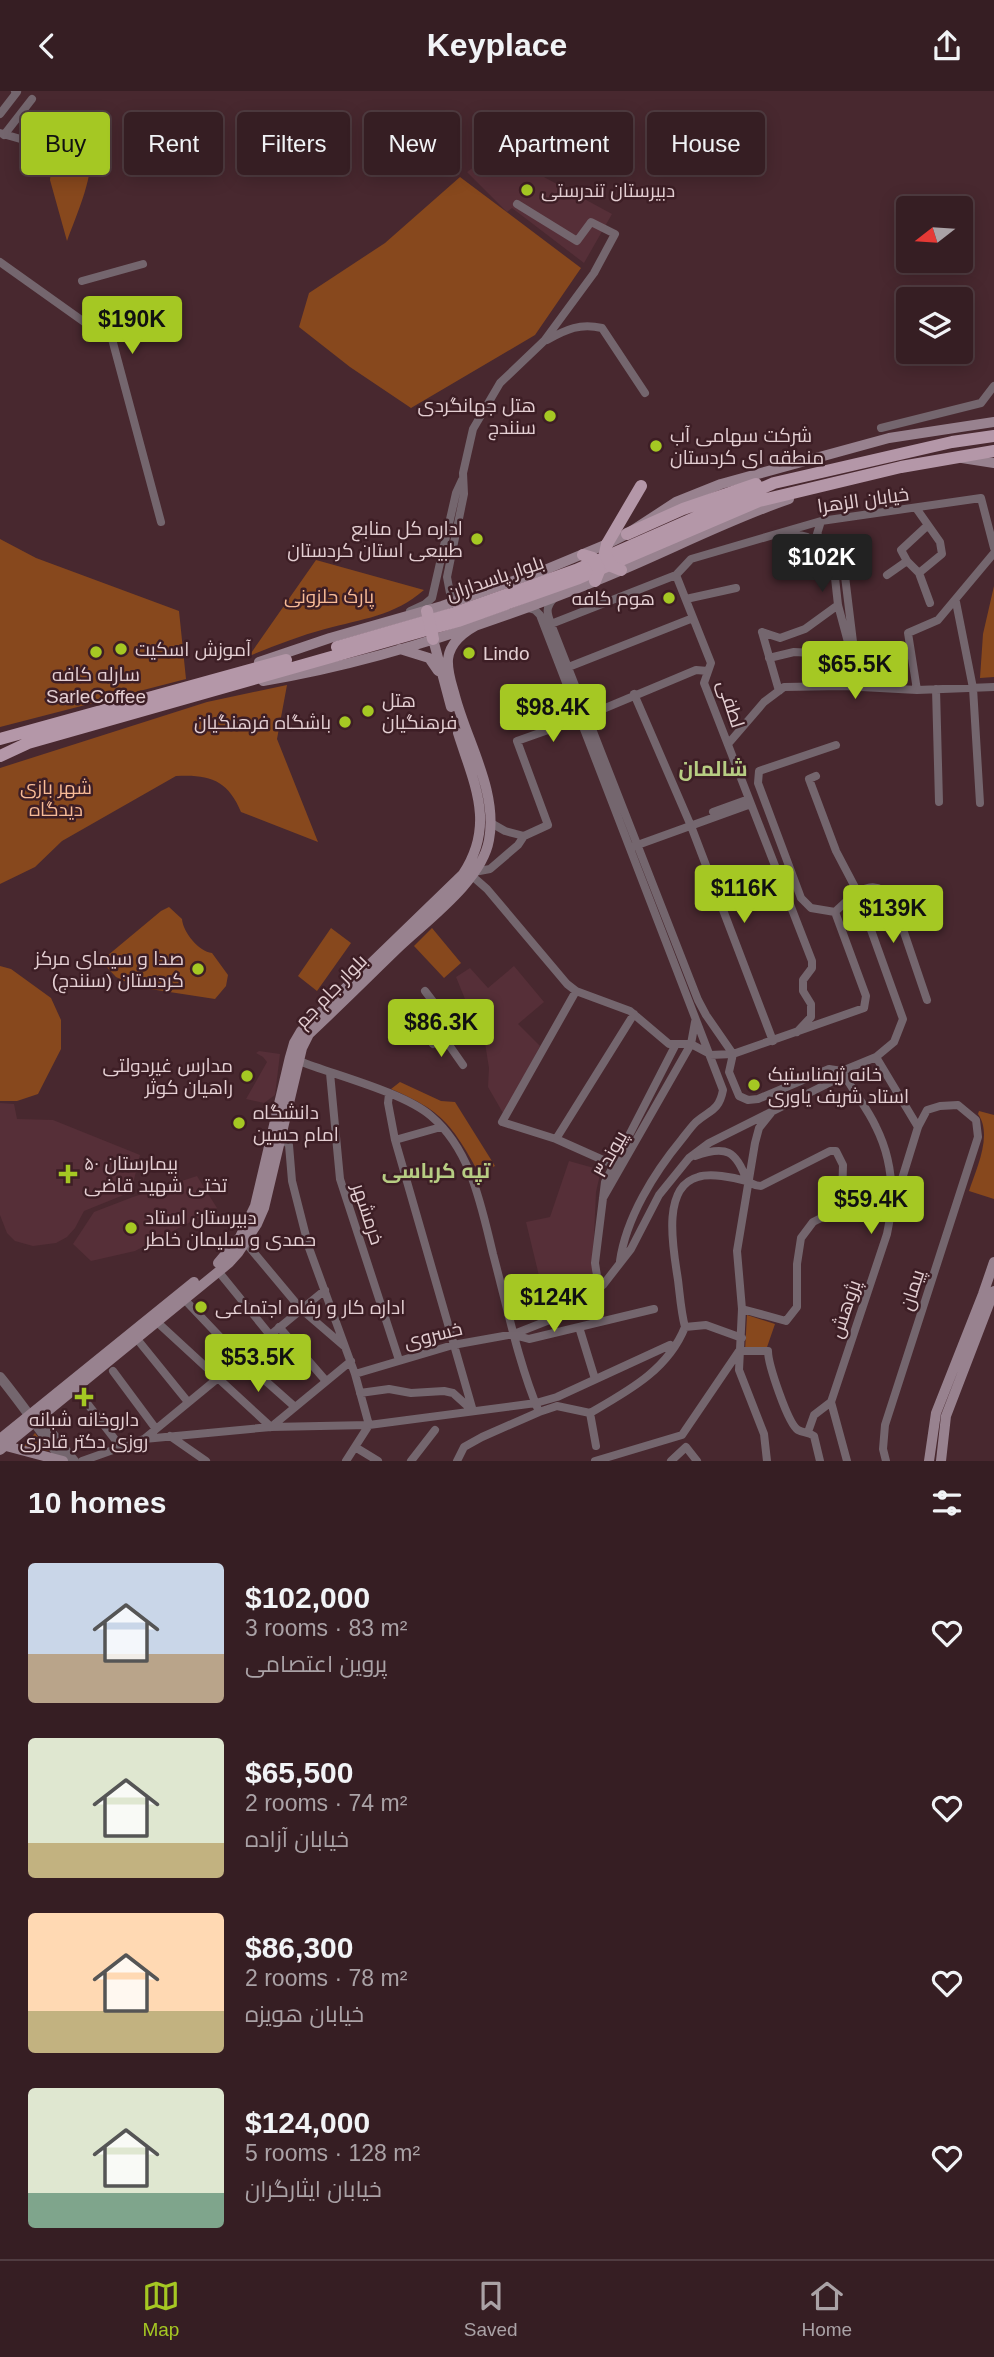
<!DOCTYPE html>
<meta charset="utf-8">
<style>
body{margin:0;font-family:Helvetica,Cairo,sans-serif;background:#3d272b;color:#f1f3f6;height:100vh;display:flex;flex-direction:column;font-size:26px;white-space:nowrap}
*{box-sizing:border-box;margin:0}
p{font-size:23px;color:#aaa2a6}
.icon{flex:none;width:38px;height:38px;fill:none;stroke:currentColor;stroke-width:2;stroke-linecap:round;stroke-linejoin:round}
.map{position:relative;height:1370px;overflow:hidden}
.drawer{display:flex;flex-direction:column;background:#361e23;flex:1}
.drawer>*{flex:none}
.hud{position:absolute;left:21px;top:21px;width:952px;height:63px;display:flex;gap:14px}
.needle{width:46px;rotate:253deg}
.controls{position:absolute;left:896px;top:105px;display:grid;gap:14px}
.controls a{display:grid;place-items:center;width:77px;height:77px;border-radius:7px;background:#361e23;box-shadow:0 4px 18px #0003,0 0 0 2px #503c41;font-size:35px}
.price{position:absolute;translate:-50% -60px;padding:0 16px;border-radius:7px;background:#a5c823;color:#111;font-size:23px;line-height:46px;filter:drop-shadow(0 2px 4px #0008)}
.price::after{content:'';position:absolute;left:50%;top:42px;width:21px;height:16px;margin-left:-10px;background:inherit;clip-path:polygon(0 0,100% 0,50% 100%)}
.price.selected{background:#222;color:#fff}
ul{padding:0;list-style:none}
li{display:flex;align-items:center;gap:21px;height:175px;padding:0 28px}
li span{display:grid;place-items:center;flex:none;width:196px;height:140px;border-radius:7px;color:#555}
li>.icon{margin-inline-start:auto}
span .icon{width:84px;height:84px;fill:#fffc;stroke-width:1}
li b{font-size:30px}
h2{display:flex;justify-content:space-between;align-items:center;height:84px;padding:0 28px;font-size:30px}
.pill{padding:0 24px;border-radius:7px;background:#361e23;box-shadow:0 4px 18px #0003,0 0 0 2px #503c41;font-size:24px;line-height:63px}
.pill.selected{background:#a5c823;color:#111}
header{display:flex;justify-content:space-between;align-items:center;height:91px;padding:0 28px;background:#361e23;font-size:32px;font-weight:600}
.tabs{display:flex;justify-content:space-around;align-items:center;height:98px;border-top:2px solid #503c41;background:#361e23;font-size:19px;color:#aaa2a6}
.tabs a{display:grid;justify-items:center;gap:4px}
.tabs .selected{color:#a5c823}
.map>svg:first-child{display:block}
.built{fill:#562f38}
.green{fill:#87481d}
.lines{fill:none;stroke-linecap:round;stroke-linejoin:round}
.minor{stroke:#74666e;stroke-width:8}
.tertiary{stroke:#74666e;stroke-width:10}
.secondary{stroke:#98828f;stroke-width:10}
.primary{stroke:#b497a8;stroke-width:12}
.primary-bridge{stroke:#b497a8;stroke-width:12}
.poi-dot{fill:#a5c823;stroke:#3d1e25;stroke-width:2.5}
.labels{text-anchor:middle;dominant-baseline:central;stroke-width:5;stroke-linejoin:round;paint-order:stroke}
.poi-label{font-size:19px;fill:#e4cfd3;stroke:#3d1e25;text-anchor:start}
.street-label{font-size:19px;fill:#e4cfd3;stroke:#3d1e25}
.park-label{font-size:19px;fill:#f8bb97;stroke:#3d1e25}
.neighbourhood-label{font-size:21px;font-weight:bold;fill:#b7cd83;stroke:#3d1e25}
</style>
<header><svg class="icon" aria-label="back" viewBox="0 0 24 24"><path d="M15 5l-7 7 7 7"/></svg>Keyplace<svg class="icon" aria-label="share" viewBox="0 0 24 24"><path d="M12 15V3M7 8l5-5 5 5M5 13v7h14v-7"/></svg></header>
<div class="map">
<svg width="994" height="1370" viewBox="0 0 994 1370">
<rect width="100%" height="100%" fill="#48282f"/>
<!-- built -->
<path class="built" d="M 496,60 L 612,123 L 584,172 L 512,117 L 507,121 L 467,81 Z
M 514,875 L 544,911 L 518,933 L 540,955 L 512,1009 L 503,1022 L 488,996 L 489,977 L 481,927 L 467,913 L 456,886 L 470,877 L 488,897 Z
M 259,960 L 280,963 L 275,1004 L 264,1012 L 246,1008 L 267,971 L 263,966 L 256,962 Z
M 0,1012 L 14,1013 L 17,1028 L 53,1029 L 140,1064 L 131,1101 L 84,1120 L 75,1137 L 67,1146 L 56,1152 L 33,1155 L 15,1150 L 7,1142 L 0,1124 Z
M 569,1070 L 601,1079 L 596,1101 L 592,1189 L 556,1216 L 547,1218 L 526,1131 L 550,1126 Z
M 197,1085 L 217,1117 L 135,1160 L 91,1170 L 73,1153 L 94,1121 L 133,1106 Z"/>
<!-- green -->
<path class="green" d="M 91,54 C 94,86 78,120 67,150 L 50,89 L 53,58 Z
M 460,86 L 581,177 L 535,244 L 411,317 L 350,276 L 299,236 L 309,202 L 385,152 Z
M 0,448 L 36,467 L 179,520 L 186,588 L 0,636 Z
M 316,469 L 424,499 C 394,525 362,528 325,538 C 299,545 274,555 249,565 Z
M 994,495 L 994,586 L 980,587 L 983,543 Z
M 287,594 L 277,648 L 318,751 L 241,721 C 228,689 209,683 176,685 L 62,750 L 35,776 L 0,793 L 0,677 L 207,611 Z
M 169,816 L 182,828 C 183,841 199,861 212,862 L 228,884 L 226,895 L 215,908 L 137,896 L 116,886 L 101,870 L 161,820 Z
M 331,837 L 351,852 L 317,900 L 298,885 Z
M 432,837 L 461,872 L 444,887 L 414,855 Z
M 0,875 L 11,878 L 51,907 L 61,929 L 61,958 L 38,1003 L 17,1010 L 0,1010 Z
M 400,991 L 441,1010 L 455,1011 L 495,1075 L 479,1082 C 452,1034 443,1020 391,998 Z
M 979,1020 L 994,1024 L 994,1108 L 969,1100 C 976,1078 993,1044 978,1023 Z
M 747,1224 L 775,1233 L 766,1259 L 745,1260 Z
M 35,1342 L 49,1360 L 23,1356 Z"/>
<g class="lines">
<!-- minor -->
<path class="minor" d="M 0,23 L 17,1 L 15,0
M 0,42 L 45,55
M 4,44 L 32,8
M 0,171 L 87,233 L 112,248 L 161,431
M 82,190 L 143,173
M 547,249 C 567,238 580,232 602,237 L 645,302
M 881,337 L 981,312 L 994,295
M 916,417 L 940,451 L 942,463 L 919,482
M 821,430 L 817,443 L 844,477 L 853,551
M 928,434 L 901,459 L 907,470 L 919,482 L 930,512
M 787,441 L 807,446 L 834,478 L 838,514 L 860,596
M 676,484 L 711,572 L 704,592 L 812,870 L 812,877 L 803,889 L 803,900 L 811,913 L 811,926 L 797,941
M 887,484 L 907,470
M 554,507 C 545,517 547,522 551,533 L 698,909 L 706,924 L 733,963 L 729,981 L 739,1005 L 748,1009 L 758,1008 L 829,978 L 842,980 L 876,966 L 894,951 L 903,928 L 857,800 L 836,760 L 809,688 L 816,685
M 686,508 L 736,497
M 455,511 L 450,502 L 447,486 L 464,403 L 463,382 L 473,338 L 500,292 L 544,250 L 594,182 L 615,143 L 591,131 L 577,150 L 517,113
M 956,511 L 973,597 L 980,712
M 528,517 L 535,519 L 540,524 L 723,999 C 719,1020 710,1019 696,1031 C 691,1036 686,1043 682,1048 C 654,1082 626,1127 620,1170
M 410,520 L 425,513 L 432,507 L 456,402 L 462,389
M 551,533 L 676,484 L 691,468 L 821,430 L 981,407 L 994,457
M 762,541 L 780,547 L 805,538 L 838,514
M 762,541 L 779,600
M 769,567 L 794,561 L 853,564
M 566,577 L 693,527
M 936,598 L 939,711
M 917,599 L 908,542 L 938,529 L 994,462
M 634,603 L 691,735 L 773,950
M 728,653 L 764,611 L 784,596 L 843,595 L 917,599 L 994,596
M 713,721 L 749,708
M 491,732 L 505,740 L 524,745
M 632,756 L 751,713
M 474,781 L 490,778 L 518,754 L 524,745 L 548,734 L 517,650 L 579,628 L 696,579 L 708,580
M 471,784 L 487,798 L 567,893 L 576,900 L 630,920 L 669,953 L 691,953 L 708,962
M 835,821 L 811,817 L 801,807 L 758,692 L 759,680 L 836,654
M 835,821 C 853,804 873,782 893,809 L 927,909
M 425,900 L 444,925 L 448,938 L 433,953
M 576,900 L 502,1031 L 556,1048 L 612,1073
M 442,944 L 463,974
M 710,964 L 733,963 L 864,917 L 866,905 L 835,821
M 876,966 L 918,1036
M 299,970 C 334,984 403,1001 431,1025 C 471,1059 481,1114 493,1163 C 507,1215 518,1271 539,1321 L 557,1315 L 590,1322 C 628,1300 668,1279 685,1236
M 330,982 L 340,1088 L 399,1269
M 389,1003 L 388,1012 L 395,1049 L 473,1320
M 282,1047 L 289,1054 L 292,1090 L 309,1157 L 355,1283 L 369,1334
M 556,1048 L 634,923
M 395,1049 L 441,1036
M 695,1065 C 726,1054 736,1059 747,1090
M 603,1107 L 691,953 L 695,931
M 245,1151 L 301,1218 L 344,1255
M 218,1180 L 270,1244
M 603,1194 L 597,1185 L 595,1172 L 605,1091 L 675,955
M 184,1208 L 241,1268 L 295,1316
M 157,1231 L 271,1336 L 351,1270
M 279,1236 L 326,1290
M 579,1236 L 595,1288
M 514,1244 L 529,1248 L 654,1218
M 742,1247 L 706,1234 L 685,1236 C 681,1221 680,1205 678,1189 C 674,1162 660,1096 698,1086 C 710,1082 733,1086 746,1090 C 752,1092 754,1095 761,1095 L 830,1060 L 836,1060 L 843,1074 L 842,1109 L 835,1120 L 813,1131 L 801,1147 L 797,1173 L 797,1216 L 786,1230 L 742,1218
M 137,1248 L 188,1311
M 113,1280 L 156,1338
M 355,1283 L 453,1254 L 514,1243 L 547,1230 L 577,1215 L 603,1194 L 631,1158 L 659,1104 L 689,1067 L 709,1052 L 833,990 L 842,980
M 360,1302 L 389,1298 L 411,1302 L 444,1300 L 453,1302 L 473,1320
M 83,1307 L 120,1355
M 831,1311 L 887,1143 C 895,1106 893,1070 876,1036 C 867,1016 852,999 842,980
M 831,1311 L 847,1370
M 590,1322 L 596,1355
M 808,1341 L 814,1324 L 831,1311
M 170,1345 L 206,1370
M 144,1348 L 325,1199
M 355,1356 L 378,1370
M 82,1370 L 144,1348 L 271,1336 L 369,1334 L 536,1312 L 557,1306 L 670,1254
M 346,1370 L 369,1334
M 411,1370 L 435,1339
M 457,1370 L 464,1356 L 482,1346 L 539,1321
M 595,1370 L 682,1344 L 739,1260 L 768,1260 C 768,1273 788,1333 798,1339 C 803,1342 808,1341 814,1345 L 820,1370
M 671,1370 L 686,1356 L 697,1370
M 767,1370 L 764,1343 L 739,1279 L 742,1218 L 737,1160 L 755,1052 L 759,1037 L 771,1022
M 886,1370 L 883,1358 L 885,1334 L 978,1046 L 976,1029 L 958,1014 L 940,1015 L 927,1019 L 918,1036 L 893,1117"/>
<!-- tertiary -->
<path class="tertiary" d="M 0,1286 C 23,1314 41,1342 64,1370
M 33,1323 L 39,1326 L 74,1370"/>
<!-- secondary -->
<path class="secondary" d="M 962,367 L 994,372
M 433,548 L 451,616
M 400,558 L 429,567 L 438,580
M 259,571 L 330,547 L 442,515 L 547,478 L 607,453 L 627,443 L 676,411 L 721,393 L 889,347 L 994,331
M 263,590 C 373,572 489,533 593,491 C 659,465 722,431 789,408
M 218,1172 L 240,1146 L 255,1115 L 290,966 L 294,952 L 301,940 L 463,783 C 496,733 474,693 458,642
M 0,1348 L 194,1191
M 6,1355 L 63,1370
M 0,1359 L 229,1172 L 238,1162 L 257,1133 L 264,1117 L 302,957 L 309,943 C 339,915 368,886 397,858 C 426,830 482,790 489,749 C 498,700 467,651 455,605 C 452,594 447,581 448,568 C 450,550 468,538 483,531
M 929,1370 L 936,1322 L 983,1203 L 994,1171
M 941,1370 L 946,1325 L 994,1200"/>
<!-- primary -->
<path class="primary" d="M 627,443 L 683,418 L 756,393
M 607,453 L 641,395
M 337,556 L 455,522 L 576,479 L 774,392 L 952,351 L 994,345
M 0,648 L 286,569
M 0,665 L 28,652 L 458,530 L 579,487 L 759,410 L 901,376 L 994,360"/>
<!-- primary-bridge -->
<path class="primary-bridge" d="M 607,453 L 605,462 L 611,475 L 621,479
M 583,464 L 593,467 L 599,480 L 595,490
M 427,520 L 433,548"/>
</g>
<!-- markers -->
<g class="poi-dot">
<circle cx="527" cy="99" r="7"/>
<circle cx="550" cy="325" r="7"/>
<circle cx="656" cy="355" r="7"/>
<circle cx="477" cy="448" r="7"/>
<circle cx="669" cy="507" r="7"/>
<circle cx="121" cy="558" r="7"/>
<circle cx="96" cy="561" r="7"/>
<circle cx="469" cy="562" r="7"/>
<circle cx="368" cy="620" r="7"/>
<circle cx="345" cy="631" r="7"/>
<circle cx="198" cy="878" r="7"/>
<circle cx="247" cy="985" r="7"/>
<circle cx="754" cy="994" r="7"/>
<circle cx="239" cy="1032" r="7"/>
<path d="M64.5 1072.5h7v7h7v7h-7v7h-7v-7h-7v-7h7z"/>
<circle cx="131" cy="1137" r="7"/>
<circle cx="201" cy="1216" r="7"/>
<path d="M80.5 1295.5h7v7h7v7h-7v7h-7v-7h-7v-7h7z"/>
</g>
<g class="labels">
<!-- poi labels -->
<g class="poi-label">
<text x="541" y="99">دبیرستان تندرستی</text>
<text x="536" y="314" text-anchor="end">هتل جهانگردی<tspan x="536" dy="22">سنندج</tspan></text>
<text x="670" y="344">شرکت سهامی آب<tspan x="670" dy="22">منطقه ای کردستان</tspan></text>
<text x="463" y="437" text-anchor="end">اداره کل منابع<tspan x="463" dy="22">طبیعی استان کردستان</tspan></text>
<text x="655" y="507" text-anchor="end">هوم کافه</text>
<text x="135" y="558">آموزش اسکیت</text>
<text x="483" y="562">Lindo</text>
<text x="96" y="583" text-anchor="middle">سارله کافه<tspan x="96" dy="22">SarleCoffee</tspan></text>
<text x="382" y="609">هتل<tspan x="382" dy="22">فرهنگیان</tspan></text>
<text x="331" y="631" text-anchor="end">باشگاه فرهنگیان</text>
<text x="184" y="867" text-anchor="end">صدا و سیمای مرکز<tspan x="184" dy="22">کردستان (سنندج)</tspan></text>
<text x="233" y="974" text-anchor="end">مدارس غیردولتی<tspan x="233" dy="22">راهیان کوثر</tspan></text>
<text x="768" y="983">خانه ژیمناستیک<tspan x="768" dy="22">استاد شریف یاوری</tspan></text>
<text x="253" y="1021">دانشگاه<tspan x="253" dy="22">امام حسین</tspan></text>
<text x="84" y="1072">بیمارستان ۵۰<tspan x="84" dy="22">تختی شهید قاضی</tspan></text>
<text x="145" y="1126">دبیرستان استاد<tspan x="145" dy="22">حمدی و سلیمان خاطر</tspan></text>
<text x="215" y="1216">اداره کار و رفاه اجتماعی</text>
<text x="84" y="1328" text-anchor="middle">داروخانه شبانه<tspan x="84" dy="22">روزی دکتر قادری</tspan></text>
</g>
<!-- street labels -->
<g class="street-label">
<text transform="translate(863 409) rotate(-8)">خیابان الزهرا</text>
<text transform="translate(495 487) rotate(-19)">بلوار پاسداران</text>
<text transform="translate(731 613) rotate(72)">لطفی</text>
<text transform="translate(331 900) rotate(-46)">بلوار جام جم</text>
<text transform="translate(610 1063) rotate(-61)">پیوند۳</text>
<text transform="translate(368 1123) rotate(72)">خرمشهر</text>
<text transform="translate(912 1199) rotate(-72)">پیمان</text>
<text transform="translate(845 1218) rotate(-71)">پژوهش</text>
<text transform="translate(433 1244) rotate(-14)">خسروی</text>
</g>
<!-- park labels -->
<g class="park-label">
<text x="329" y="505">پارک حلزونی</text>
<text x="56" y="696">شهر بازی<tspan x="56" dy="22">دیدگاه</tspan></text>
</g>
<!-- neighbourhood labels -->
<g class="neighbourhood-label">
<text x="713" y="677">شالمان</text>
<text x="436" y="1079">تپه کرباسی</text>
</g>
</g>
</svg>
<div class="controls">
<a><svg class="needle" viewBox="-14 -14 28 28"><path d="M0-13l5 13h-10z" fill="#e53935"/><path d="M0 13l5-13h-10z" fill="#aaa2a6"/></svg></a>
<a><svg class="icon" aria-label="layers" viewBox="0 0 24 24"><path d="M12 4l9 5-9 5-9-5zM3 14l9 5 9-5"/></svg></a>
</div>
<b class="price" style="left:132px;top:265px">$190K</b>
<b class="price selected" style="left:822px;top:503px">$102K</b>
<b class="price" style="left:855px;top:610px">$65.5K</b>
<b class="price" style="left:553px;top:653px">$98.4K</b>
<b class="price" style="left:744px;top:834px">$116K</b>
<b class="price" style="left:893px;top:854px">$139K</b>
<b class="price" style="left:441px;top:968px">$86.3K</b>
<b class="price" style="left:871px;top:1145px">$59.4K</b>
<b class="price" style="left:554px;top:1243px">$124K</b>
<b class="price" style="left:258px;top:1303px">$53.5K</b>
<div class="hud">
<a class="pill selected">Buy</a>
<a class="pill">Rent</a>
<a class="pill">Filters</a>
<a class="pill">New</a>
<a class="pill">Apartment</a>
<a class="pill">House</a>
</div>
</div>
<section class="drawer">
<h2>10 homes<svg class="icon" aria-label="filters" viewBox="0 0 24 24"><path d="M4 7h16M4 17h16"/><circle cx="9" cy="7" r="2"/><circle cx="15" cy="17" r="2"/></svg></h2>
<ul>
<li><span style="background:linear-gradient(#c9d6e8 65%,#b9a48a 0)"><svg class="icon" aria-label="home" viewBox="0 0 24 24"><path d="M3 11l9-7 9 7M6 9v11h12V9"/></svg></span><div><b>$102,000</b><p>3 rooms · 83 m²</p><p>پروین اعتصامی</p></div><svg class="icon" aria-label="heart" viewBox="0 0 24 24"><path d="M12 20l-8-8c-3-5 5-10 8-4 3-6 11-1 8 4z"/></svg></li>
<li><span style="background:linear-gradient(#dfe7d0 75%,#c2b280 0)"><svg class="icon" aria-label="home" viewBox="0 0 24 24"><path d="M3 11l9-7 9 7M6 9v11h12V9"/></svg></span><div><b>$65,500</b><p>2 rooms · 74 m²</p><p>خیابان آزاده</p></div><svg class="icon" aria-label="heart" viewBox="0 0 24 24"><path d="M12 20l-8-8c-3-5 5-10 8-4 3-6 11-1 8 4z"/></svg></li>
<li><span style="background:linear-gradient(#ffd9b3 70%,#c2b280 0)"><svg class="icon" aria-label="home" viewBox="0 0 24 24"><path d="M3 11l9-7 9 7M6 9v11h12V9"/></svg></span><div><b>$86,300</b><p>2 rooms · 78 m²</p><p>خیابان هویزه</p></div><svg class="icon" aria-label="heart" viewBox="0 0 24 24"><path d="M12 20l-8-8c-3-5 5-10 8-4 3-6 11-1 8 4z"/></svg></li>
<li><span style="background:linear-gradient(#dfe7d0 75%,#7fa58c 0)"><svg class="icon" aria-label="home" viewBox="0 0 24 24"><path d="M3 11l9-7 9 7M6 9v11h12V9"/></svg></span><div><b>$124,000</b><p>5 rooms · 128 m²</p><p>خیابان ایثارگران</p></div><svg class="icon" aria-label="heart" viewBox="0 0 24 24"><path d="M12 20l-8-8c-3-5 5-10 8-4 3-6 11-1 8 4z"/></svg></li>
</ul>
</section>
<nav class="tabs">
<a class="selected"><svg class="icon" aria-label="map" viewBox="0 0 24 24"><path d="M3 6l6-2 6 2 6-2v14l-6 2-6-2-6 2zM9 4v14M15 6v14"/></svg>Map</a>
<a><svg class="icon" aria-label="saved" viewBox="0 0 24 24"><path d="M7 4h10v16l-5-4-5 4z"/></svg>Saved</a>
<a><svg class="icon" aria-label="home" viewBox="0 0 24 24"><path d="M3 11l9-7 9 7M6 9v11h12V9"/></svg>Home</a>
</nav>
